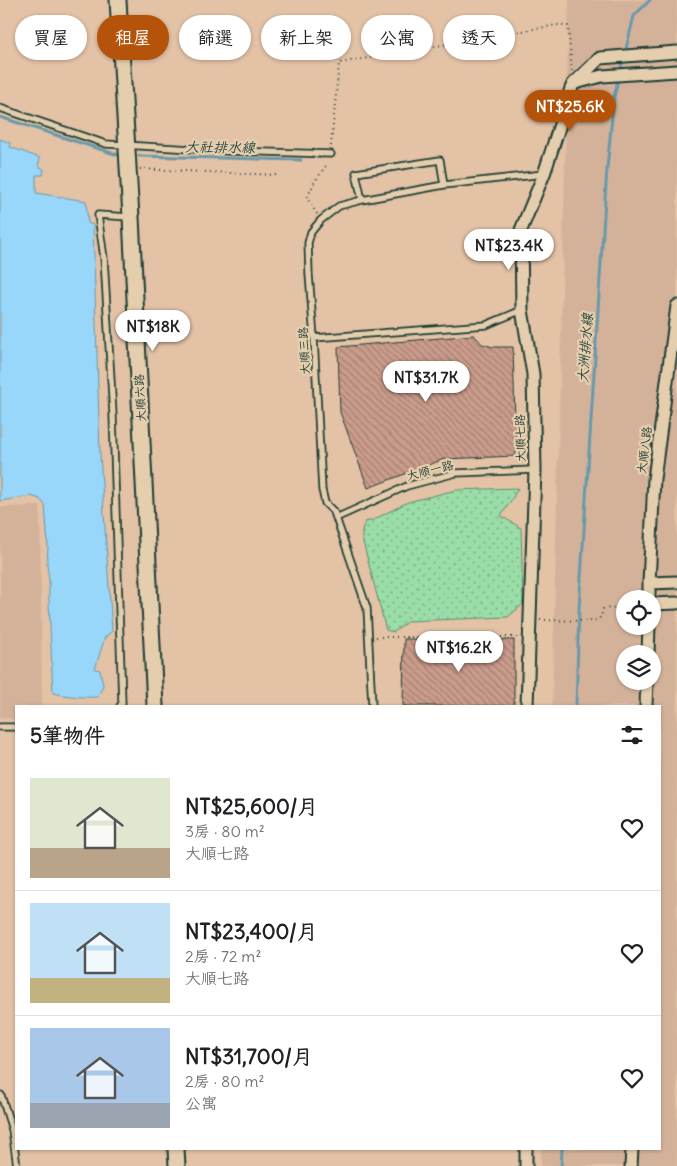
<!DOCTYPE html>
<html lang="zh-TW">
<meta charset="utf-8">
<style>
body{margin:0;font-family:Delius,"LXGW WenKai TC",sans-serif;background:#f6f6f6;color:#202124;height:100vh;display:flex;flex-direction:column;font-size:19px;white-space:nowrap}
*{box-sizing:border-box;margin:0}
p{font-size:16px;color:#757577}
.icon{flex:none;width:28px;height:28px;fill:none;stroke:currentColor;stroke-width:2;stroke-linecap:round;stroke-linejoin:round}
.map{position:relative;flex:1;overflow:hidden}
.panel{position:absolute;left:15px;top:705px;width:646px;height:445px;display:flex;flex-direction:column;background:#fff;border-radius:0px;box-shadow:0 1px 4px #0004}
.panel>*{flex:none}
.hud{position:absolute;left:15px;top:15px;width:648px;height:45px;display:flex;gap:10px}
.fabs{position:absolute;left:616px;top:590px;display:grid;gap:10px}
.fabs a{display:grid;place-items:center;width:45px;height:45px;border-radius:50%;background:#fff;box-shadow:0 1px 4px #0004;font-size:25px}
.price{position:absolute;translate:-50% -42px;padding:0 11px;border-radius:18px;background:#fff;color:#222;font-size:16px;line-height:32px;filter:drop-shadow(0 1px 2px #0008)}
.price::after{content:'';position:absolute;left:50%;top:30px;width:15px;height:11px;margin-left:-8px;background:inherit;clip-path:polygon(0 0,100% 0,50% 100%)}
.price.current{background:#b45309;color:#fff}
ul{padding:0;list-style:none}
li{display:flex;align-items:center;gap:15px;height:125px;padding:0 15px}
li+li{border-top:1px solid #e0e0e0}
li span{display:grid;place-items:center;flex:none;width:140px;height:100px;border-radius:0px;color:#555}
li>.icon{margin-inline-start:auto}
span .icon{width:60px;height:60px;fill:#fffc;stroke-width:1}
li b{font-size:21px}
h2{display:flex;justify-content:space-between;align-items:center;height:60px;padding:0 15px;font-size:21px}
.chip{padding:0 18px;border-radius:22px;background:#fff;box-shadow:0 1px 4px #0004;font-size:18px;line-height:45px}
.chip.current{background:#b45309;color:#fff}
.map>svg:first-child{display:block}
.built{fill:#d4b29a;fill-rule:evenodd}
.park{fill:url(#park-dots);stroke:#5c8d6e}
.water{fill:#98d6fa;stroke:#6899ab}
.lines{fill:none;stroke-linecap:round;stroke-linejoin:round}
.stream{stroke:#6899ab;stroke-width:3}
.building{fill:url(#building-back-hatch);stroke:#1f3d34}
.lane-casing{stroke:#1f3d34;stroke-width:9}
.street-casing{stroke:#1f3d34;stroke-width:15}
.secondary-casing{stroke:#1f3d34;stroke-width:19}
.path{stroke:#1f3d34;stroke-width:2;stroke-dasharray:1 4;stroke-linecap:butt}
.lane{stroke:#e5ceae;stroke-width:5.5}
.street{stroke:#e5ceae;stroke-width:11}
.secondary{stroke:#e5ceae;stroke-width:15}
.labels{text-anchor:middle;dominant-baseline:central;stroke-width:4.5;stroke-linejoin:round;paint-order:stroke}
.street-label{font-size:12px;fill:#1f3d34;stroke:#e5ceae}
.water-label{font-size:14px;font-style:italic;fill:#25453e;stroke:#e5ceae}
</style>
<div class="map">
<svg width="677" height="1166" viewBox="0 0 677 1166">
<defs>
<pattern id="park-dots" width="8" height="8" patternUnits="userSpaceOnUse" patternTransform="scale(1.25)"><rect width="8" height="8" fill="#9adda8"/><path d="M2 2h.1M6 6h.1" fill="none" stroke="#7db48a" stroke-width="1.8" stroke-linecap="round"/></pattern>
<pattern id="building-back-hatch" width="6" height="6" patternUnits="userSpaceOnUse" patternTransform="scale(1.25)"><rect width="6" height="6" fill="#cb9c8b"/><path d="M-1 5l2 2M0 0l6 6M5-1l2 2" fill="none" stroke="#a48072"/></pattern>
</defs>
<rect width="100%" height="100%" fill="#e3c2a6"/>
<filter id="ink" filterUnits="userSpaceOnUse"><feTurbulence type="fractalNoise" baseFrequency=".02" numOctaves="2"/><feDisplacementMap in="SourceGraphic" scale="10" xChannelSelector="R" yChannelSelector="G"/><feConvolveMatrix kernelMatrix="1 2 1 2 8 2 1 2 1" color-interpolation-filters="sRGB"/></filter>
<g filter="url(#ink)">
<!-- built -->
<path class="built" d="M 569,0 L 677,0 L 677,1166 L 541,1166 L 541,1149 L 660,1149 L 660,706 L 552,706 ZM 625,599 L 652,599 L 652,626 L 625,626 ZM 625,654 L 652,654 L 652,681 L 625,681 Z
M 40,506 L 42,706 L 16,706 L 16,719 L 0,718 L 0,507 Z"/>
<!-- park -->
<path class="park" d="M 518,488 L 512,499 L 501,516 L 521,528 L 523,604 L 508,617 L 408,621 L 394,632 L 386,630 L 362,538 L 362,530 L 365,522 L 373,520 L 408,502 L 456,490 Z"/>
<!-- water -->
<path class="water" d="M 0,139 L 10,143 L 10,147 L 40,158 L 38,166 L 44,169 L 43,175 L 36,175 L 36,193 L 86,201 L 88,223 L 93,225 L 100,455 L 112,631 L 105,637 L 95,669 L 100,670 L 103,685 L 98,697 C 83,698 68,696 53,693 L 49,602 L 49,580 L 47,564 L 48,546 L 45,505 L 40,499 L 31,496 L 0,501 Z"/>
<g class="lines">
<!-- stream -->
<path class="stream" d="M 625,53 L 634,16 L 650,0
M 0,117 L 118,155
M 139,156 L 301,160
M 576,706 L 579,609 L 607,168 L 614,97 L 623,59
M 561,1166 L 562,1149"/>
</g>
<!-- building -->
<path class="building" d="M 474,335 L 482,344 L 493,347 L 513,347 L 516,456 L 444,459 L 368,488 L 340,412 L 338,347 Z
M 404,639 L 514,640 L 514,706 L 403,706 Z"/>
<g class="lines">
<defs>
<path id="lane" d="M 0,108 L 106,144 L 227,151 L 331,154
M 362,200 L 356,173 L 440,160 L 444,185
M 314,338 L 486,325 L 522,310
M 336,518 L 407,486 L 456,473 L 535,470
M 120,706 L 122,704 L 113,415 L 104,258 L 98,215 L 129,217
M 372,706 L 367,608 L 334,512 L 325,503 L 322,490 L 314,338 L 309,274 L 308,243 L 311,232 L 321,220 L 339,206 L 362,200 L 444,185 L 544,174
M 0,727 L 16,727
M 1,1095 L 12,1130 L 17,1166"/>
<path id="street" d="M 575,83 L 602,76 L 677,71
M 570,91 L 573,84 L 600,58 L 677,52
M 649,583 L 677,582
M 649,599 L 649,583 L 654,479 L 677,306
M 652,604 L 677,603
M 648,654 L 649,626
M 527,706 L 535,470 L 533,374 L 522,310 L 521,230 L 544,174 L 573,84
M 646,706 L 647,681
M 526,1166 L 526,1149
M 631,1166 L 632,1149"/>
<path id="secondary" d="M 118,0 L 131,217 L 155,706
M 176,1149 L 177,1166"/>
</defs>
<!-- lane casing -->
<use href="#lane" class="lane-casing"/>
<!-- street casing -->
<use href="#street" class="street-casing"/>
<!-- secondary casing -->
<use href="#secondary" class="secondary-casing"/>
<!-- path -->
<path class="path" d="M 331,146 L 339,63 L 557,25 L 568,26 L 572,71
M 140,169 L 276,175
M 317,214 L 307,198 L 315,181 L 328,163
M 540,620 L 594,621 L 601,617 L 603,609 L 625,607
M 376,637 L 519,637"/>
<!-- lane -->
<use href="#lane" class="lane"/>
<!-- street -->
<use href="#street" class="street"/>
<!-- secondary -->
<use href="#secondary" class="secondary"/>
</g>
</g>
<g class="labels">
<!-- street labels -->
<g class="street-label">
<text transform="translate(304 351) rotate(-93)">大順三路</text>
<text transform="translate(140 398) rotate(-93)">大順六路</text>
<text transform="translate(520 438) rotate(-91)">大順七路</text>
<text transform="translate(644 450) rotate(-83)">大順八路</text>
<text transform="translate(430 470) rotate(-14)">大順一路</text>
</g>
<!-- water labels -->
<g class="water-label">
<text transform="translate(220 147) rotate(1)">大社排水線</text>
<text transform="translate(585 348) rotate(-86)">大洲排水線</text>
</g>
</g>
</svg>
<div class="fabs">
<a><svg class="icon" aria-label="locate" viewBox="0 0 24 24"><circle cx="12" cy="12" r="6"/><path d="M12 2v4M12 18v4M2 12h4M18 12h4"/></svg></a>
<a><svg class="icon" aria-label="layers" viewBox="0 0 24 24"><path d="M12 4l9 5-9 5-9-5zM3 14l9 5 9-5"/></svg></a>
</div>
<b class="price current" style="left:570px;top:132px">NT$25.6K</b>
<b class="price" style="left:509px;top:271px">NT$23.4K</b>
<b class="price" style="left:153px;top:352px">NT$18K</b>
<b class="price" style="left:426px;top:403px">NT$31.7K</b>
<b class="price" style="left:459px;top:673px">NT$16.2K</b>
<div class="hud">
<a class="chip">買屋</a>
<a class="chip current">租屋</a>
<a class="chip">篩選</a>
<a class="chip">新上架</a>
<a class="chip">公寓</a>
<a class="chip">透天</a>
</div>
<section class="panel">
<h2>5筆物件<svg class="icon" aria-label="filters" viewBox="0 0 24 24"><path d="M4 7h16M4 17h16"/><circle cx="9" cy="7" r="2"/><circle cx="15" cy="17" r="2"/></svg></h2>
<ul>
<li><span style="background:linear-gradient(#dfe7d0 70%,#b9a48a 0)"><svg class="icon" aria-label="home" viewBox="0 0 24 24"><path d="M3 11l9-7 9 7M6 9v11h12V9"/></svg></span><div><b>NT$25,600/月</b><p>3房 · 80 m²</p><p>大順七路</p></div><svg class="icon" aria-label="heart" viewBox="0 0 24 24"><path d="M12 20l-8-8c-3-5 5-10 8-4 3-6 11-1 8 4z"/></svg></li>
<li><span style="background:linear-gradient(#bfe0f5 75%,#c2b280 0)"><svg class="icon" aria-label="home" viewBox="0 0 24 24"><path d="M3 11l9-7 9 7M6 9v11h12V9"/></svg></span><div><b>NT$23,400/月</b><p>2房 · 72 m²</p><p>大順七路</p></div><svg class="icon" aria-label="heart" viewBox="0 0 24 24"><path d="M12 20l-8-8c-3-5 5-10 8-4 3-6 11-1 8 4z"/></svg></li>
<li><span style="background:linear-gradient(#a9c7e8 75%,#9aa5b1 0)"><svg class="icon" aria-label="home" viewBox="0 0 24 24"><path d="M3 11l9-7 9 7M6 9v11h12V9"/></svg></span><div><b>NT$31,700/月</b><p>2房 · 80 m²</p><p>公寓</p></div><svg class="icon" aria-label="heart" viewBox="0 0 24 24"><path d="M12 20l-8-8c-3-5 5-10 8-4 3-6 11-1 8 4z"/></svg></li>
</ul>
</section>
</div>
